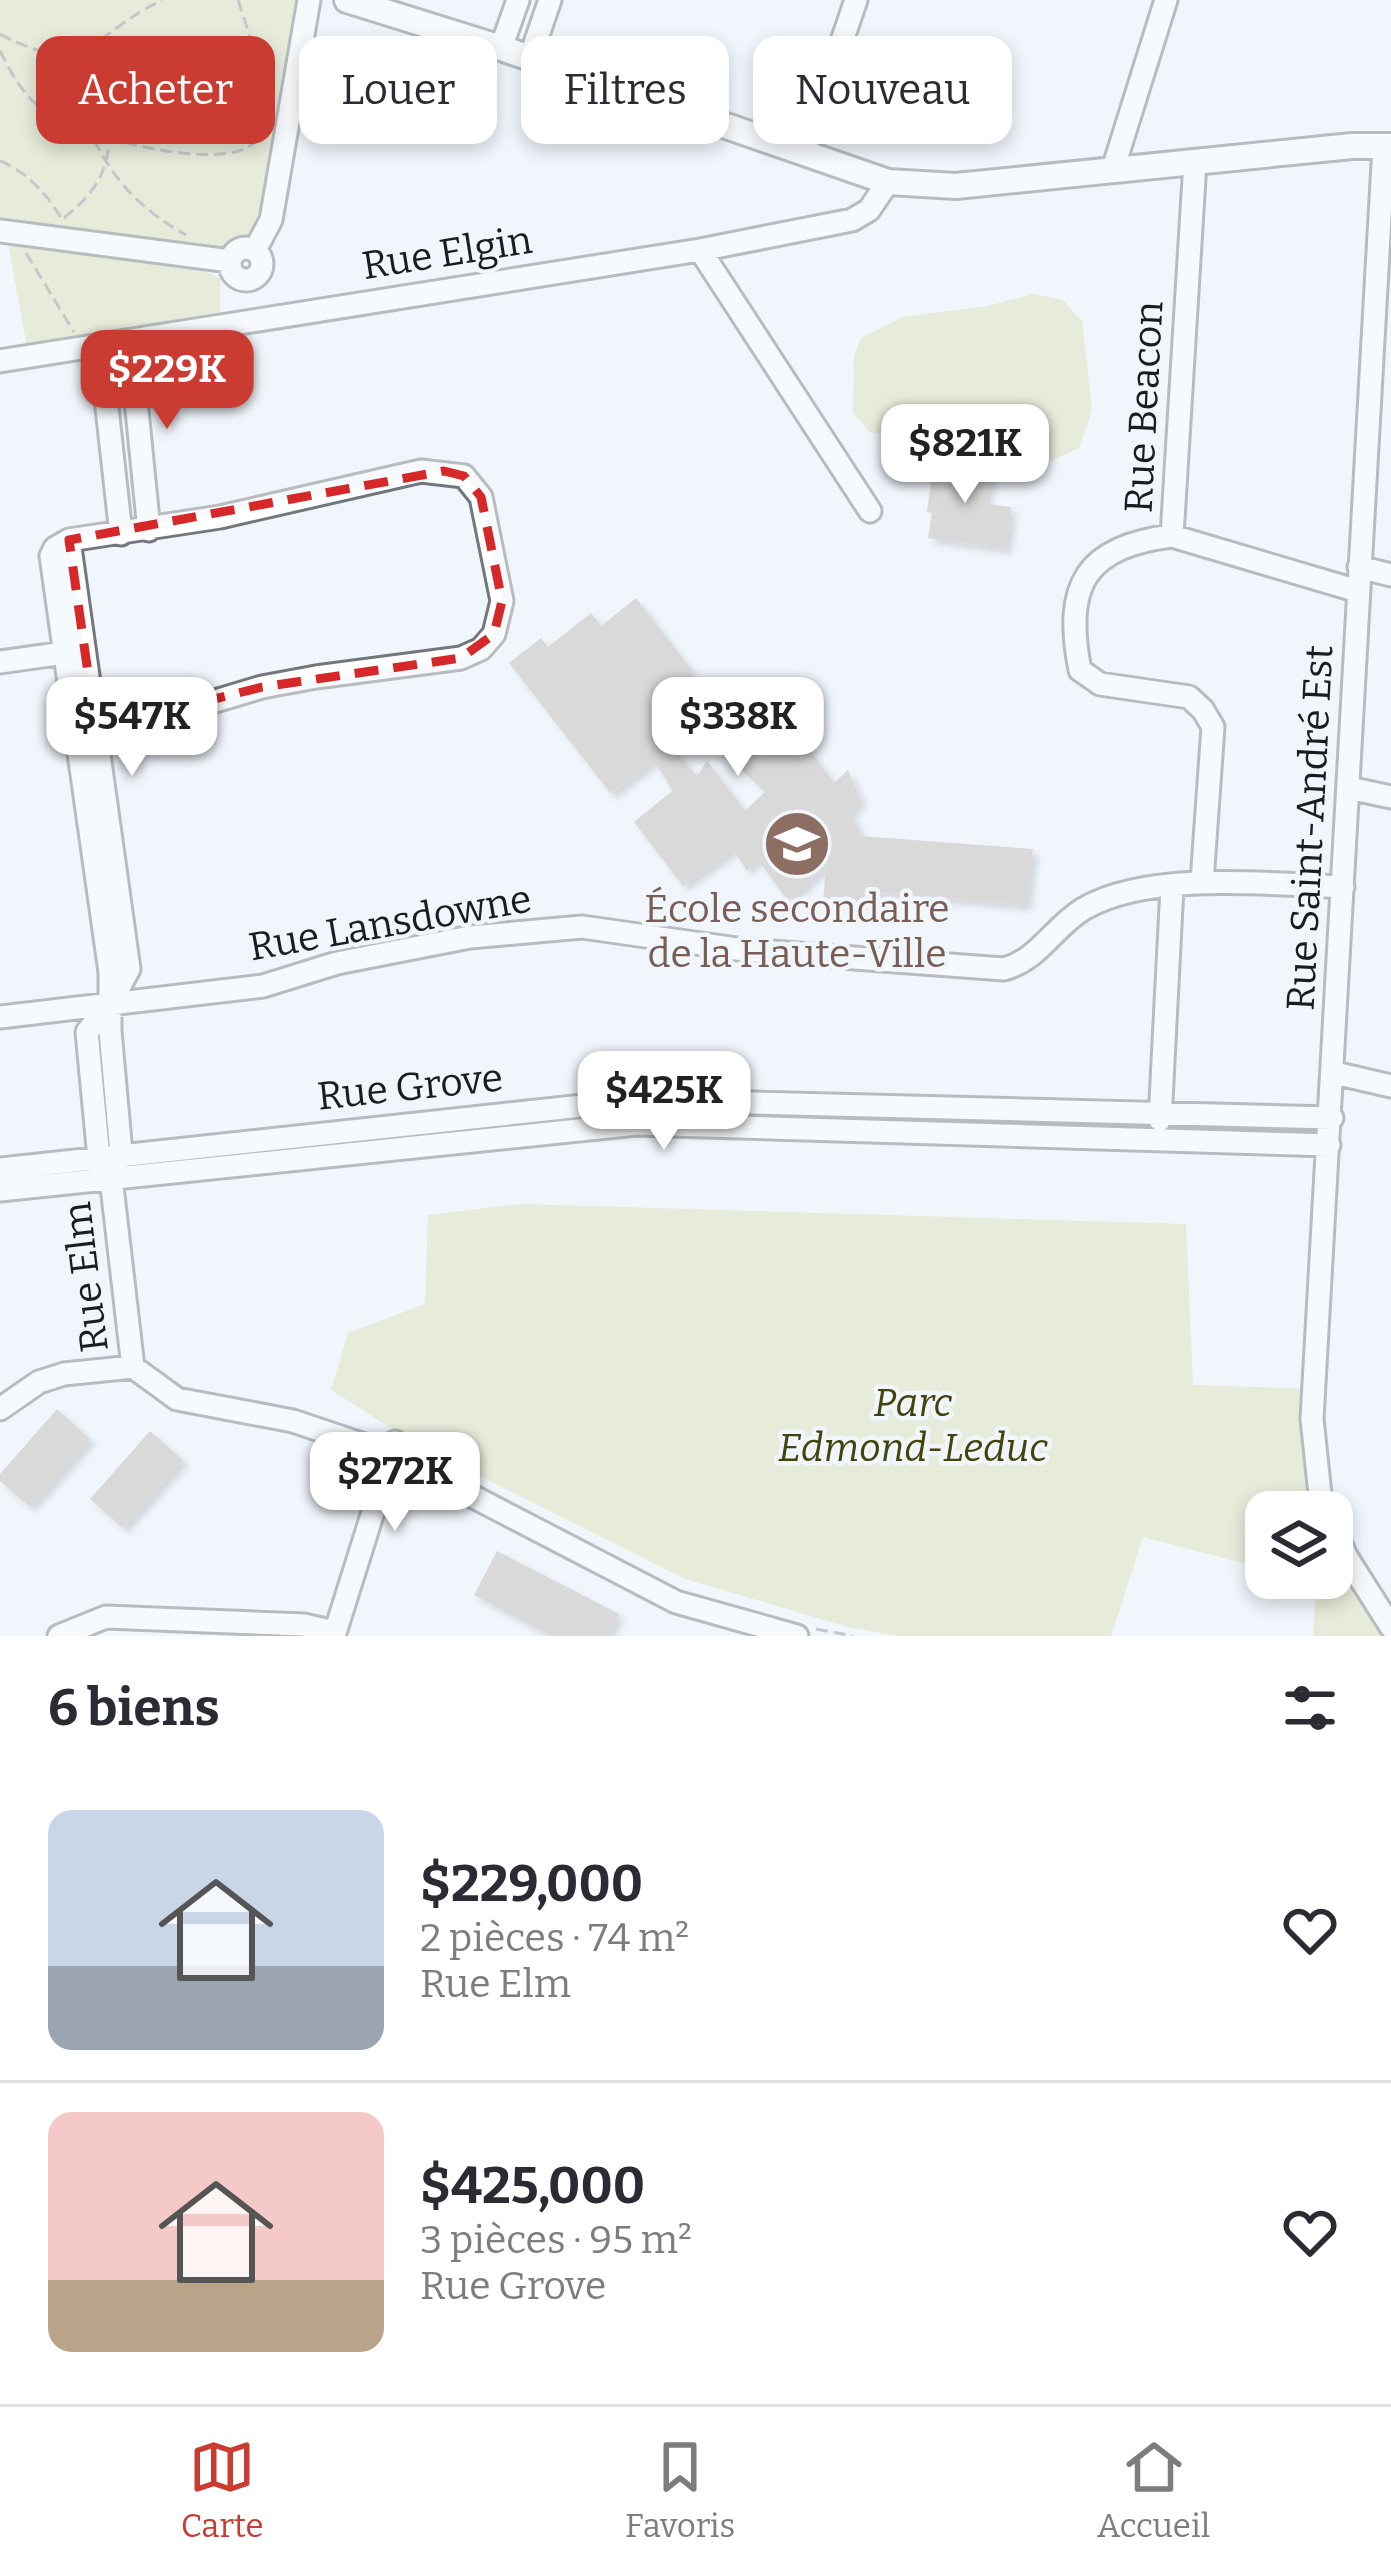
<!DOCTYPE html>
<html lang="fr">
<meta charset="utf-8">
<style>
body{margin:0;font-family:Bitter,serif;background:#f2f2f3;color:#2b2b33;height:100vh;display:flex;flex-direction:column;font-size:45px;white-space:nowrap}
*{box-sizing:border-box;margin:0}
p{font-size:39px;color:#7c7c81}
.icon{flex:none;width:66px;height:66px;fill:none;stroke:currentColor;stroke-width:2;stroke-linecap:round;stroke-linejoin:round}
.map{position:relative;height:1636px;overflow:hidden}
.sheet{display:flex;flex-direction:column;background:#fff;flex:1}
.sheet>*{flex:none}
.banner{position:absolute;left:36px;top:36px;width:1320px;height:108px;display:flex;gap:24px}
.fabs{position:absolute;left:1245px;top:1491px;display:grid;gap:24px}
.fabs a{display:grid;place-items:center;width:108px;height:108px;border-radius:24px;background:#fff;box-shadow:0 6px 18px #0003;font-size:60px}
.price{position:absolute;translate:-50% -102px;padding:0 27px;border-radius:24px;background:#fff;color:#222;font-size:39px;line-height:78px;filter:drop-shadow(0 3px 6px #0008)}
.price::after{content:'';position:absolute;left:50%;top:72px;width:36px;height:27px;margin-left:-18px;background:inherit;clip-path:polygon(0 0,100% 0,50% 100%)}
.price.on{background:#ca3c32;color:#fff}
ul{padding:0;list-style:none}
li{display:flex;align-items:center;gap:36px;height:300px;padding:0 48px}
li+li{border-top:3px solid #e1e1e2}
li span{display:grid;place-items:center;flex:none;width:336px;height:240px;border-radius:24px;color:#555}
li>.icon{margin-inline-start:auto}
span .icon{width:144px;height:144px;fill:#fffc;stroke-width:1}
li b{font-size:51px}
h2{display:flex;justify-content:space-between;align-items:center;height:144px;padding:0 48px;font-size:51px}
.tag{padding:0 42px;border-radius:24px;background:#fff;box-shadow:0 6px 18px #0003;font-size:42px;line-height:108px}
.tag.on{background:#ca3c32;color:#fff}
.tab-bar{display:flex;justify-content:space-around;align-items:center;height:168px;border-top:3px solid #e1e1e2;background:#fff;font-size:33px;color:#7c7c81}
.tab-bar a{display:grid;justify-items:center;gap:6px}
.tab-bar .on{color:#ca3c32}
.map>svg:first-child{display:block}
.green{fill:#d9ddb1}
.building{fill:#bcb5b2;filter:url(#shadow)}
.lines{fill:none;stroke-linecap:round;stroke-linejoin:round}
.minor-casing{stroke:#72777b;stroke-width:27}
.major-casing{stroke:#72777b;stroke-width:30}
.path{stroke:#8c9094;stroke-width:3;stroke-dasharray:12 6;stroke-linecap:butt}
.minor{stroke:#fff;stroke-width:21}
.major{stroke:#fff;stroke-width:24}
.marked{fill:none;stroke:#d62828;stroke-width:9;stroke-dasharray:24 15;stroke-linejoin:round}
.labels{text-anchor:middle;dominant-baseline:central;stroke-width:9;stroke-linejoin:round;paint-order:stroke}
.street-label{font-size:39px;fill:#1a1c1e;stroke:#f1f6fc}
.education-label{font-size:39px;fill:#785e54;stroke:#f1f6fc}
.park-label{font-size:39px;font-style:italic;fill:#42440b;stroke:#f1f6fc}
</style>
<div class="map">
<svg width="1391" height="1636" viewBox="0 0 1391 1636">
<defs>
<filter id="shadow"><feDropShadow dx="5.5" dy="5.5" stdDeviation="3" flood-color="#0004"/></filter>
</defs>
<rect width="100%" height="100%" fill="#f1f6fc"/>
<!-- green -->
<path class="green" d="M 0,0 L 309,0 L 271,220 L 219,253 L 0,220 Z
M 7,238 L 197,268 L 220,278 L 220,312 L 27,346 Z
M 1033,294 L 1063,300 L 1082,321 L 1092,410 L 1079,448 L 1048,462 L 935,446 L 869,432 L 853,413 L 854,356 L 861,338 L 903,317 L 988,306 Z
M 521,1204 L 1186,1224 L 1193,1385 L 1314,1389 L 1327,1512 L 1266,1512 L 1266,1569 L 1143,1537 L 1111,1636 L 897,1636 L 844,1626 L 683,1578 L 416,1444 L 331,1390 L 348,1333 L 425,1304 L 428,1215 Z
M 1332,1523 L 1391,1636 L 1313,1636 L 1316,1583 L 1299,1578 L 1332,1578 Z"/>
<!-- building -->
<path class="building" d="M 934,458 L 992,466 L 986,504 L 1011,507 L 1006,549 L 928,538 L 932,513 L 927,512 Z
M 636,598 L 691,669 L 685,679 L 712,712 L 694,726 L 685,717 L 678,723 L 685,733 L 670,745 L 697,776 L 707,761 L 745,811 L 765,792 L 743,771 L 743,736 L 762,718 L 795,730 L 834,783 L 848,770 L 861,801 L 850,812 L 861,836 L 1033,849 L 1026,905 L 878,893 L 878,905 L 823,902 L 826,866 L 788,901 L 757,858 L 747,871 L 733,849 L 683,886 L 634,822 L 672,791 L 666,779 L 653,761 L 611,794 L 509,663 L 541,638 L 548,647 L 591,613 L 601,626 Z
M 57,1409 L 90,1439 L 30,1507 L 0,1481 L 0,1474 Z
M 150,1431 L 183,1460 L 123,1528 L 90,1499 Z
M 497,1551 L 619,1614 L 608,1636 L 551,1636 L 474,1595 Z"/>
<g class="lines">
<defs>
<path id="minor" d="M 501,48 L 518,0
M 530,58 L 550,0
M 804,153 L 856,0
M 1195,162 L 1172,536 L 1358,591
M 1113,169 L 1166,0
M 0,231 L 230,261
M230 264a16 16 0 1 1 32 0a16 16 0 1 1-32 0Z
M 255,250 L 271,220 L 309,0
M 700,250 L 870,511
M 130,341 L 149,530
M 100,345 L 121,534
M 0,361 L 700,250 L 852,220 L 869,210 L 888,182
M 1172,536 C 1086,546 1063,585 1080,670 L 1100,684 L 1189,697 L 1203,710 L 1213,727 L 1202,882
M 69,540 L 129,969 L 110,1004 L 87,1032 L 99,1158 L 111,1178 L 133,1367
M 1359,567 L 1391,575
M 0,662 L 78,651
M 76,732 L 182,711 L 262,687 L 316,677 L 461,658 L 481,649 L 494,634 L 502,601 L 481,497 L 464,476 L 421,471 L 220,517 L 69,540 L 55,548 L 51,556 L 110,972 L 110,1031 L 121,1153 L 111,1178
M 1349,788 L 1391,797
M 0,1017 L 263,986 L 337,963 L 470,937 L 582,927 L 744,950 L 1004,969 C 1040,959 1054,926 1085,908 C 1150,871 1270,884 1343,887
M 1335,1073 L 1391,1086
M 1160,1120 L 1172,887
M 0,1169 L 638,1100 L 1332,1118
M 0,1190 L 637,1124 L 1329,1145
M 0,1409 L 39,1382 L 64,1374 L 133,1367 L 177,1399 L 293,1421 L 391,1454 L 676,1602 L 797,1636
M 1327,1512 L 1320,1494 L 1312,1419 L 1384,146
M 1332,1523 L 1346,1556 L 1391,1627
M 59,1636 L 106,1617 L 304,1625 L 334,1632
M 334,1636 L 395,1442"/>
<path id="major" d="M 347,0 L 501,48 L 888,182 L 956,186 L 1352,146 L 1391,146"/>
</defs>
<!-- minor casing -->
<use href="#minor" class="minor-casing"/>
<!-- major casing -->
<use href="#major" class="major-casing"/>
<!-- path -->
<path class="path" d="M 238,0 L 270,98 L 271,113
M 0,34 C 89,81 89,35 162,0
M 0,51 C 11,73 23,96 44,110 C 84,137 182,161 230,153 C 246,151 260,140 268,128
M 62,56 C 90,137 107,191 186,235
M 0,161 C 26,171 49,196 62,220
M 64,218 C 91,196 106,177 109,143
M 26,253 L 74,332
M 816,1629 L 853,1636"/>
<!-- minor -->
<use href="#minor" class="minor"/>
<!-- major -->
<use href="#major" class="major"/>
</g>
<!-- marked area -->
<path d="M0 0H1391V1636H0ZM 444,471 L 464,476 L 481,497 L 502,601 L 494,634 L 461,658 L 262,687 L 96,729 L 69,540 Z" fill="#f1f6fc" fill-opacity=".55" fill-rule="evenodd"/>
<path class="marked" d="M 444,471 L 464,476 L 481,497 L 502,601 L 494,634 L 461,658 L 262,687 L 96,729 L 69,540 Z"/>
<!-- icons -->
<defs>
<symbol id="school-disc" viewBox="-11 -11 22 22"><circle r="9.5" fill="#8d6e63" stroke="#f1f6fc"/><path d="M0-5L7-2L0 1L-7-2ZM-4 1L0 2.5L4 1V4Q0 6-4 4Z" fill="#fff"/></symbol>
</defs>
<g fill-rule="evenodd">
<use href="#school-disc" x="759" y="806" width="76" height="76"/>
</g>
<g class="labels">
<!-- street labels -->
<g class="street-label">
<text transform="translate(447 253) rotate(-9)">Rue Elgin</text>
<text transform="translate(1144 407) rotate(-87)">Rue Beacon</text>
<text transform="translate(1310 828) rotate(-87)">Rue Saint-André Est</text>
<text transform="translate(390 923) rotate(-10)">Rue Lansdowne</text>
<text transform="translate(410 1087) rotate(-6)">Rue Grove</text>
<text transform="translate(86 1277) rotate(-97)">Rue Elm</text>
</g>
<!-- education labels -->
<g class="education-label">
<text x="797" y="909">École secondaire<tspan x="797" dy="45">de la Haute-Ville</tspan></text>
</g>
<!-- park labels -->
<g class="park-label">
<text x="913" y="1403">Parc<tspan x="913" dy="45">Edmond-Leduc</tspan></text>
</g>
</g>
</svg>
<div class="fabs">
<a><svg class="icon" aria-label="layers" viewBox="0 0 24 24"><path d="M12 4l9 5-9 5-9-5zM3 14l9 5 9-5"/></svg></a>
</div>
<b class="price on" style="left:167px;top:432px">$229K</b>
<b class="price" style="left:965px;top:506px">$821K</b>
<b class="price" style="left:132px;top:779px">$547K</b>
<b class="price" style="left:738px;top:779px">$338K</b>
<b class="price" style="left:664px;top:1153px">$425K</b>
<b class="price" style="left:395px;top:1534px">$272K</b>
<div class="banner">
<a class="tag on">Acheter</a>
<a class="tag">Louer</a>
<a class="tag">Filtres</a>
<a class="tag">Nouveau</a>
</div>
</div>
<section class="sheet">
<h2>6 biens<svg class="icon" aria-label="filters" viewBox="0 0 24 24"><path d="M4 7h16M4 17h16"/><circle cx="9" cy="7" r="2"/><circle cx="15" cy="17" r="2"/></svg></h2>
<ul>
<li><span style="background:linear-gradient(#c9d6e8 65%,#9aa5b1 0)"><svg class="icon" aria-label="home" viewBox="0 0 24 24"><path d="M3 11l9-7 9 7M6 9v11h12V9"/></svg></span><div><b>$229,000</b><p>2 pièces · 74 m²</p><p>Rue Elm</p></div><svg class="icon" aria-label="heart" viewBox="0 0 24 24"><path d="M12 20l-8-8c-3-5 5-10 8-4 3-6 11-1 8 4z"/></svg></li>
<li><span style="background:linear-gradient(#f6c9c9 70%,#b9a48a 0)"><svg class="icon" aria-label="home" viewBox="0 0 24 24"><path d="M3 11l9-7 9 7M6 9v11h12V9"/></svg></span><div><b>$425,000</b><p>3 pièces · 95 m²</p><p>Rue Grove</p></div><svg class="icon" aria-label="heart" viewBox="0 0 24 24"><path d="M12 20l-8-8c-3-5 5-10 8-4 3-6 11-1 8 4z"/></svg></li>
</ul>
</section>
<nav class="tab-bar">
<a class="on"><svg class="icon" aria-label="map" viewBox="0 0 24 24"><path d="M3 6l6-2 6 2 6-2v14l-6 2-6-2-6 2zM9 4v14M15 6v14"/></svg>Carte</a>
<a><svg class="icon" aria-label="saved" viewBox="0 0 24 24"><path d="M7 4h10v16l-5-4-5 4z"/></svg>Favoris</a>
<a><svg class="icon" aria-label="home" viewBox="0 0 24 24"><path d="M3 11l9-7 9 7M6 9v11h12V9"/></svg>Accueil</a>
</nav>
